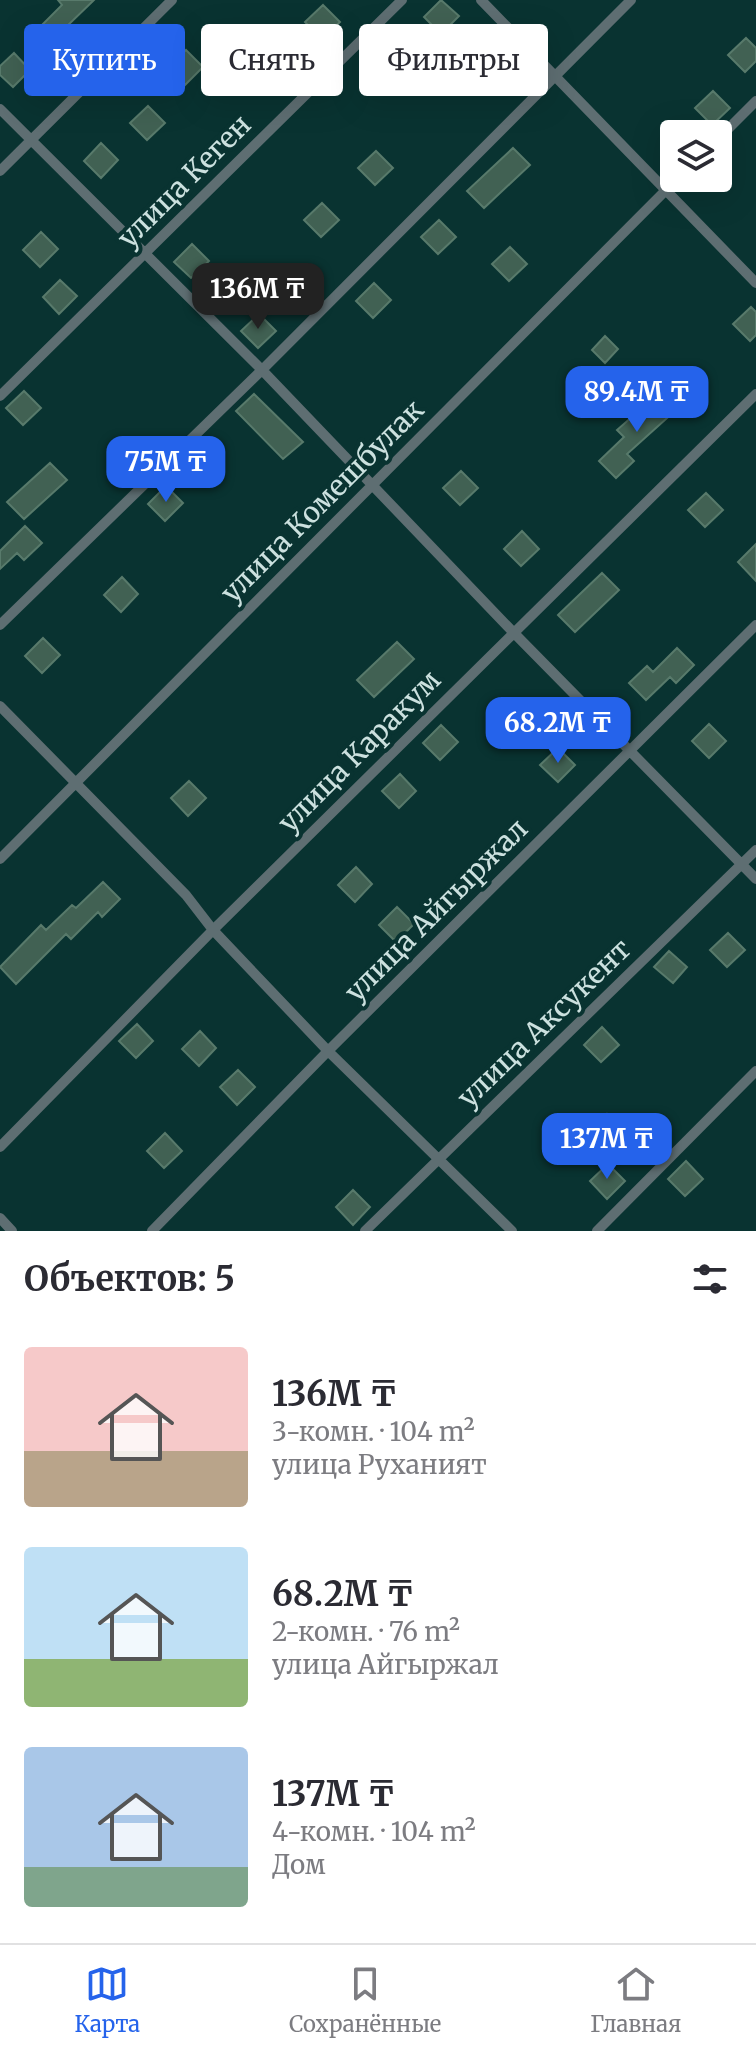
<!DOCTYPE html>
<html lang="ru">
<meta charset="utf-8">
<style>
body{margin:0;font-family:Merriweather,serif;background:#f2f2f3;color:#2b2b33;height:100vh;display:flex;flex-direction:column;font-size:30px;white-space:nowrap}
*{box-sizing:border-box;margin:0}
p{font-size:26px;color:#7c7c81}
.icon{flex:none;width:44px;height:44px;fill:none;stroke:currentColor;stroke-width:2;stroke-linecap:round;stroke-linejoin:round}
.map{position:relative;height:1231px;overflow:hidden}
.side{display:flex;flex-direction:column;background:#fff;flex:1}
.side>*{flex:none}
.top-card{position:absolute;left:24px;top:24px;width:708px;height:72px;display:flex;gap:16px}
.fabs{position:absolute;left:660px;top:120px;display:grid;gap:16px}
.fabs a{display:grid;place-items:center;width:72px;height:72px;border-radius:8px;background:#fff;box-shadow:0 8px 32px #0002;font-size:40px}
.price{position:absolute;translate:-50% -68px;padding:0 18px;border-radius:16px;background:#2563eb;color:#fff;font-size:26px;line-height:52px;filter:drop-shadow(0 2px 4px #0008)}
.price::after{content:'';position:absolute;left:50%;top:48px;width:24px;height:18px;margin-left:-12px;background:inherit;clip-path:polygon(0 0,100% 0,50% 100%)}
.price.on{background:#222;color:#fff}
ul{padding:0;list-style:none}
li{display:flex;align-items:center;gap:24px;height:200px;padding:0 24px}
li span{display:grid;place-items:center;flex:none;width:224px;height:160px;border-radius:8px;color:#555}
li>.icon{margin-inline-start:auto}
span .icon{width:96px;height:96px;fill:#fffc;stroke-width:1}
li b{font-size:34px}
h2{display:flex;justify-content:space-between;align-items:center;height:96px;padding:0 24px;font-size:34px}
.pill{padding:0 28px;border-radius:8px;background:#fff;box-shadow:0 8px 32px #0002;font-size:28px;line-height:72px}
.pill.on{background:#2563eb;color:#fff}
.menu{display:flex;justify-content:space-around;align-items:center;height:112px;border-top:2px solid #e1e1e2;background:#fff;font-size:22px;color:#7c7c81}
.menu a{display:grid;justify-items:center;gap:4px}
.menu .on{color:#2563eb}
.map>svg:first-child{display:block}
.building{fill:#416153;stroke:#587a6b;stroke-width:2}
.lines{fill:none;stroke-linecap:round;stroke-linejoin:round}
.minor{stroke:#5e6e72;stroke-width:10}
.labels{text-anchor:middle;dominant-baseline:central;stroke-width:8;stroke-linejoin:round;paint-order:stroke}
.street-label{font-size:28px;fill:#cce1df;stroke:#093331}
</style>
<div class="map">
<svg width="756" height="1231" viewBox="0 0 756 1231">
<rect width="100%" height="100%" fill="#093331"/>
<!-- building -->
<path class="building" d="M 58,0 L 94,0 L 65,28 L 69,32 L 51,50 L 34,33 L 62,5 Z
M 441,0 L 459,16 L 441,34 L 424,17 Z
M 323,5 L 340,22 L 322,39 L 305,22 Z
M 746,38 L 756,48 L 756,61 L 745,72 L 728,55 Z
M 485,41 L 502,58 L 484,76 L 468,59 Z
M 186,50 L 203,67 L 185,85 L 168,67 Z
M 14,53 L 30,70 L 13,87 L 0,75 L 0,66 Z
M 713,91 L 730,108 L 712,125 L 695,108 Z
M 148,106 L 165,123 L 147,140 L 130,123 Z
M 101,143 L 118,160 L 101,178 L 84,161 Z
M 513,148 L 530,165 L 484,208 L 467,191 Z
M 376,151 L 393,168 L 375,185 L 358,168 Z
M 322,203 L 339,220 L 321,237 L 304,220 Z
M 439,220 L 456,237 L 438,254 L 421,237 Z
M 41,232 L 58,249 L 40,267 L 23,250 Z
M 192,244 L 209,261 L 191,278 L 174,262 Z
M 510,247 L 527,264 L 509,281 L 492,264 Z
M 302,271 L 319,288 L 301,305 L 284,288 Z
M 60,280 L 77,296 L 59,314 L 43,297 Z
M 374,283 L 391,300 L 373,318 L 356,301 Z
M 751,307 L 756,312 L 756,335 L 750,341 L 733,324 Z
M 259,314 L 276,331 L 258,348 L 241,331 Z
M 605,336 L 618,349 L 605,363 L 592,350 Z
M 24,391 L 41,408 L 23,425 L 6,408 Z
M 659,393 L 676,410 L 627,454 L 634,461 L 616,478 L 599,461 L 624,437 L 617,430 Z
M 254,394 L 303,442 L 283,459 L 236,411 Z
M 50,463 L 67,480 L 24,519 L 7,502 Z
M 461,471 L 478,488 L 460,505 L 443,488 Z
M 166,486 L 183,503 L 165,521 L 148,504 Z
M 706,493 L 723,510 L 705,527 L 688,510 Z
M 25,526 L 42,543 L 24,560 L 17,553 L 0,569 L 0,551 Z
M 522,531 L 539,549 L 521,566 L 504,549 Z
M 756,544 L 756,581 L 738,562 Z
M 602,573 L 619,590 L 575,632 L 558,615 Z
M 122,577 L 138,594 L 121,612 L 104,595 Z
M 43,638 L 60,655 L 42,673 L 25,656 Z
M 397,642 L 414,659 L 374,697 L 357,680 Z
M 677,648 L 694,665 L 676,683 L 670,677 L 646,700 L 629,683 L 647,666 L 653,672 Z
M 709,724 L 726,741 L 709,758 L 692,741 Z
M 441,725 L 458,742 L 440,760 L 423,743 Z
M 558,748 L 575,765 L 558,782 L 540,765 Z
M 400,774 L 416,791 L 399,808 L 382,791 Z
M 189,781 L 206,798 L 188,816 L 171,798 Z
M 356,867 L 372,884 L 355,902 L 338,885 Z
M 103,882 L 120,899 L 102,917 L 98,912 L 71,939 L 66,934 L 16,984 L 0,967 L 41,925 L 46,930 L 72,905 L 76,908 Z
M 397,907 L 414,924 L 396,942 L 379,925 Z
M 728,933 L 745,950 L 727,967 L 710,950 Z
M 669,951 L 687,967 L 673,983 L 654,967 Z
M 137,1024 L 153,1041 L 136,1058 L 119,1041 Z
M 602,1027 L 619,1045 L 601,1062 L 584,1045 Z
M 200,1031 L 216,1048 L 199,1066 L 182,1049 Z
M 238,1070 L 255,1087 L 237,1105 L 220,1087 Z
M 607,1114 L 624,1131 L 606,1149 L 590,1132 Z
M 165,1133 L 182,1151 L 164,1168 L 147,1151 Z
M 686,1161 L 703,1179 L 685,1196 L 668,1179 Z
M 608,1164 L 625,1181 L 607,1199 L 590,1181 Z
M 353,1190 L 370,1207 L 353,1225 L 336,1207 Z"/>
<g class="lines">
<!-- minor -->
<path class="minor" d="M 481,0 L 756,283
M 0,109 L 262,370 L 513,632 L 756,879
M 718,139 L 756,101
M 0,171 L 172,0
M 0,396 L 402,0
M 0,625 L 262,370 L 631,0
M 0,706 L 186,895 L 213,930 L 328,1051 L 512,1231
M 0,859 L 678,178
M 0,1147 L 213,930 L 756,394
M 0,1218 L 12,1231
M 152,1231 L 328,1051 L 756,625
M 365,1231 L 756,850
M 597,1231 L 756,1071"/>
</g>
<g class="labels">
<!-- street labels -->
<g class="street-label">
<text transform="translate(184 181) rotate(-45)">улица Кеген</text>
<text transform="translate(322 501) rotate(-45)">улица Комешбулак</text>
<text transform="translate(359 751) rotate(-45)">улица Каракум</text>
<text transform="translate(436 910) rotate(-45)">улица Айгыржал</text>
<text transform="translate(544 1023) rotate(-44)">улица Аксукент</text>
</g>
</g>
</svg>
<div class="fabs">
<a><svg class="icon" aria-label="layers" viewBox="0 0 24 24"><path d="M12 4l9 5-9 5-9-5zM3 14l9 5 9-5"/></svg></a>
</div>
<b class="price on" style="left:258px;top:331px">136M ₸</b>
<b class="price" style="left:637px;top:434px">89.4M ₸</b>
<b class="price" style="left:166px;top:504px">75M ₸</b>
<b class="price" style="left:558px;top:765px">68.2M ₸</b>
<b class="price" style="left:607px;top:1181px">137M ₸</b>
<div class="top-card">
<a class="pill on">Купить</a>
<a class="pill">Снять</a>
<a class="pill">Фильтры</a>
</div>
</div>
<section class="side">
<h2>Объектов: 5<svg class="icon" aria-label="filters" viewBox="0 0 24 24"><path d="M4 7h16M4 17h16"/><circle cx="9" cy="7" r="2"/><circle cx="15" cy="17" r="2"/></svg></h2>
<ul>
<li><span style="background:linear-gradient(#f6c9c9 65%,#b9a48a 0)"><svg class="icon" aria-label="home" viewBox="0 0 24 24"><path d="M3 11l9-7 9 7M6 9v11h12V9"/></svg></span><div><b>136M ₸</b><p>3-комн. · 104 m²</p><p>улица Руханият</p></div></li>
<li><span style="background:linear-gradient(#bfe0f5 70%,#8fb573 0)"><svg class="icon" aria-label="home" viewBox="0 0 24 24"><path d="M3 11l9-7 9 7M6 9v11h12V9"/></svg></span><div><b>68.2M ₸</b><p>2-комн. · 76 m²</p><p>улица Айгыржал</p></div></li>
<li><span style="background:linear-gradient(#a9c7e8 75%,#7fa58c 0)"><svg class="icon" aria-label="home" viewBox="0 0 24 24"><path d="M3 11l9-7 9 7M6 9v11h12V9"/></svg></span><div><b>137M ₸</b><p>4-комн. · 104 m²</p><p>Дом</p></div></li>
</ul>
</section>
<nav class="menu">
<a class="on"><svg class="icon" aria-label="map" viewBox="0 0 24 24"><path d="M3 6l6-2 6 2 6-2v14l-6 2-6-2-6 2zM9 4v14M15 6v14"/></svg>Карта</a>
<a><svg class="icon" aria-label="saved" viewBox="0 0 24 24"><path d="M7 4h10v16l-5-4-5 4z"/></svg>Сохранённые</a>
<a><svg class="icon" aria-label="home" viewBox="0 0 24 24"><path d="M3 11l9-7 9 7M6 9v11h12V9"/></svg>Главная</a>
</nav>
